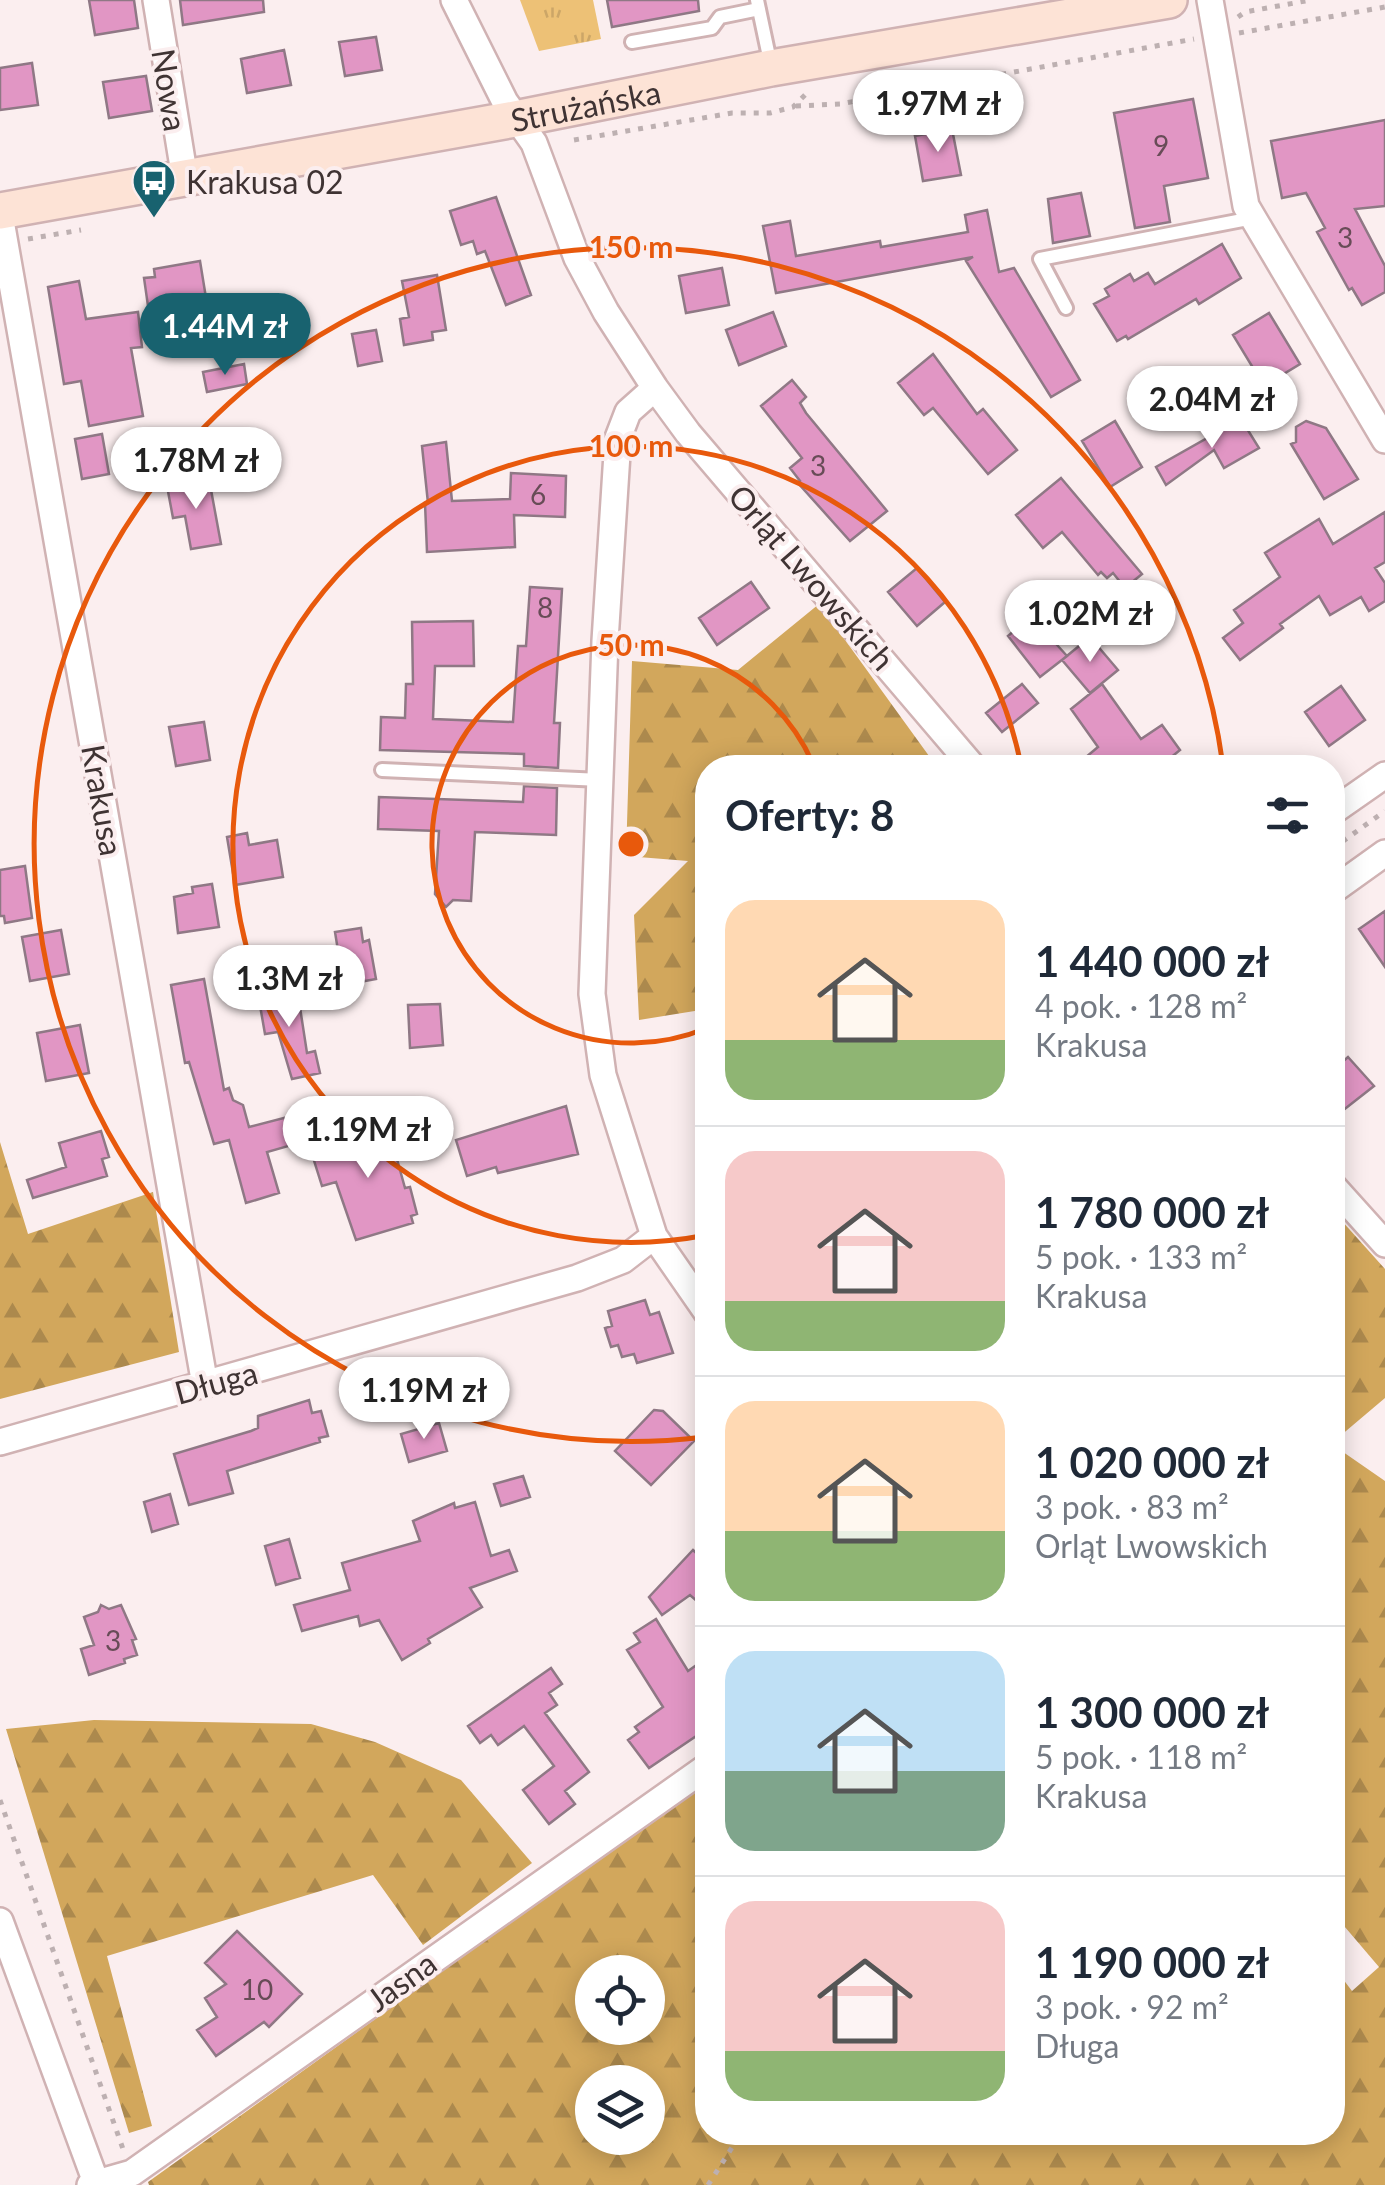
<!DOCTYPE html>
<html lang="pl">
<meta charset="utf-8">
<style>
body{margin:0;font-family:Lato,sans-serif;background:#f6f6f7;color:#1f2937;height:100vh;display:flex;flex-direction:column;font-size:38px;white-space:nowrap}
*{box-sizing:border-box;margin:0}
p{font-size:32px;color:#747a83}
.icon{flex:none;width:55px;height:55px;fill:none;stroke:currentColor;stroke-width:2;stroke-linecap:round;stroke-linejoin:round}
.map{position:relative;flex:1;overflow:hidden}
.drawer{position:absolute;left:695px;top:755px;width:650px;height:1390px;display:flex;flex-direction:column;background:#fff;border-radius:40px;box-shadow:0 5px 25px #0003}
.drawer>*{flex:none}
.buttons{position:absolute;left:575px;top:1955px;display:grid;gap:20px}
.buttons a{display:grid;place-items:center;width:90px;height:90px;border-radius:50%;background:#fff;box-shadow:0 5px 25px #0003;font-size:50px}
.price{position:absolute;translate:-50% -85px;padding:0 22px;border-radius:35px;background:#fff;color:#222;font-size:32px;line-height:65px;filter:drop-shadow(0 2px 5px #0008)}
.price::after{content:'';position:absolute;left:50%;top:60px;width:30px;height:22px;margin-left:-15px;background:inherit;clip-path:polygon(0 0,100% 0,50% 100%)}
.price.current{background:#18626f;color:#fff}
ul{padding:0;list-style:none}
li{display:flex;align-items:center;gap:30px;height:250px;padding:0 30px}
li+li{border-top:2px solid #e0e1e3}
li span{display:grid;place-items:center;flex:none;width:280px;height:200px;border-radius:30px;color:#555}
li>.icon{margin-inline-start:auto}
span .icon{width:120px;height:120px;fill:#fffc;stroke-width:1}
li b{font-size:42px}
h2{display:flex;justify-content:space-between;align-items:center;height:120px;padding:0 30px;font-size:42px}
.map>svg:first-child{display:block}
.grass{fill:url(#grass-tufts)}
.forest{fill:url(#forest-firs);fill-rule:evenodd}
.building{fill:#e196c4;stroke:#8f7885;stroke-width:2.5}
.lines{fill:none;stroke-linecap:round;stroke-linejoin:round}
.service-casing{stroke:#d0b2b3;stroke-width:18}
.minor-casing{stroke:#d0b2b3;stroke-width:30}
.secondary-casing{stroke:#d0b2b3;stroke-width:40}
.path{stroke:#bdb0b1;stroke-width:5;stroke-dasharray:5 8;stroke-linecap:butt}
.service{stroke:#fff;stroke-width:12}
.minor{stroke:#fff;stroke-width:25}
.secondary{stroke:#fde3d6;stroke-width:35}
.ring{fill:none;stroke:#e8590c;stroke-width:5}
.labels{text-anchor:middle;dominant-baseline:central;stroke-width:8;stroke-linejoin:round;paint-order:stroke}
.number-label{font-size:28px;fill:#684c57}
.street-label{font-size:32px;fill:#3f3333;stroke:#fbeeef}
.poi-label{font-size:32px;fill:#3f3333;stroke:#fbeeef;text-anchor:start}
.centre{fill:#e8590c;stroke:#fbeeef;stroke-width:5}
.ring-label{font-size:30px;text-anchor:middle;font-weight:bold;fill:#e8590c;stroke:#fbeeef;stroke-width:8;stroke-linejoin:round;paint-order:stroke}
</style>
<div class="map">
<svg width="1385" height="2185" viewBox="0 0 1385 2185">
<defs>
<pattern id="grass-tufts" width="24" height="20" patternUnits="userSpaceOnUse" patternTransform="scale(2.5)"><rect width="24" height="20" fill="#edc176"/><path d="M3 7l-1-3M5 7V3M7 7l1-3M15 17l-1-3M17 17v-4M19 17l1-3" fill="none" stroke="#cca667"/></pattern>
<pattern id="forest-firs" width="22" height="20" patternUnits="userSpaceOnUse" patternTransform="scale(2.5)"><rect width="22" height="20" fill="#d2a75c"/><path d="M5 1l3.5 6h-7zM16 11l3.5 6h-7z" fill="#ac894d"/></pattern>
</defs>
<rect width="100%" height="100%" fill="#fbeeef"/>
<!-- grass -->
<path class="grass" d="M 520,0 L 593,0 L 601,39 L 539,51 Z"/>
<!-- forest -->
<path class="forest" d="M 819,604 L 937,767 L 708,768 L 707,1009 L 639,1020 L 634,915 L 688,861 L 626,856 L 632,661 L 738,670 Z
M 0,1142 L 28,1234 L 153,1192 L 179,1352 L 0,1399 Z
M 1332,1210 L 1385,1269 L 1385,1398 L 1333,1442 Z
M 1333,1445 L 1385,1481 L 1385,2185 L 149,2185 L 148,2182 L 707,1781 L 708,2132 L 1332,2132 L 1333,1966 L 1352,1991 L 1379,1967 L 1333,1913 ZM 592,1972 L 648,1972 L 648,2028 L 592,2028 ZM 592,2082 L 648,2082 L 648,2138 L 592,2138 Z
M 94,1720 L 311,1724 L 375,1742 L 461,1780 L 532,1863 L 423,1945 L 373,1875 L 107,1956 L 152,2126 L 129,2133 L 6,1729 Z"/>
<!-- building -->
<path class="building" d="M 89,0 L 134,0 L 138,28 L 95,35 Z
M 180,0 L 263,0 L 264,12 L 183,25 Z
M 607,0 L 698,0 L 699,11 L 612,27 Z
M 376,37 L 382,70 L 345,76 L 339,42 Z
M 284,50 L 291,85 L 247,93 L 241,59 Z
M 32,63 L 38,105 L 0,110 L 0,68 Z
M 146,76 L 152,111 L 109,118 L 103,82 Z
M 1193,99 L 1208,178 L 1164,186 L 1170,222 L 1135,228 L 1114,113 Z
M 1385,120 L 1385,206 L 1355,209 L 1385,266 L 1385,292 L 1362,305 L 1352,288 L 1349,290 L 1317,232 L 1325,228 L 1306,193 L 1282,198 L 1271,141 Z
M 952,129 L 961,175 L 923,181 L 915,136 Z
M 1081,193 L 1090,236 L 1053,243 L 1048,199 Z
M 496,197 L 531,295 L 506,305 L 485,251 L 477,254 L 473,241 L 461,245 L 450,211 Z
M 987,210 L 999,272 L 1014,268 L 1080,380 L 1051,397 L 966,261 L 973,257 L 776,293 L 763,226 L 790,221 L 796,256 L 880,241 L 881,247 L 968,232 L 965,215 Z
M 1222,244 L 1241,278 L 1199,304 L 1196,299 L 1128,339 L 1126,336 L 1117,341 L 1094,304 L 1109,296 L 1105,289 L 1130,274 L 1134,281 L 1148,273 L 1155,284 Z
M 200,261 L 207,304 L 149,313 L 144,278 L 155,277 L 154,269 Z
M 722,268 L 729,305 L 686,313 L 679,276 Z
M 437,275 L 446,330 L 432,332 L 433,340 L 404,345 L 400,319 L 409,317 L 402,281 Z
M 79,281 L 86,319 L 138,312 L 142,347 L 131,348 L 143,416 L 89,426 L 81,381 L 64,384 L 48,287 Z
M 773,312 L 786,346 L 739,365 L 726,330 Z
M 1269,313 L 1300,364 L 1264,386 L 1233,335 Z
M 376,330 L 382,361 L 358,366 L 352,334 Z
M 933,354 L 977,414 L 983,409 L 1017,450 L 988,474 L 933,408 L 924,415 L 898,383 Z
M 244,364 L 247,384 L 207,392 L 203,372 Z
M 792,380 L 806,397 L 800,403 L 806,413 L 887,511 L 850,541 L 798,483 L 800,481 L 790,468 L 802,458 L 761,406 Z
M 1241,419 L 1259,448 L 1224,468 L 1214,450 L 1166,485 L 1156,467 Z
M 1115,421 L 1142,467 L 1110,487 L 1082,441 Z
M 1306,421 L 1326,428 L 1358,479 L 1324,499 L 1291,444 L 1296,442 L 1296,427 Z
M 102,434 L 109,474 L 82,479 L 75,439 Z
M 446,442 L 452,501 L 510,499 L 511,473 L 566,476 L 565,517 L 514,515 L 515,547 L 427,552 L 425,503 L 428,503 L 422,446 Z
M 1061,478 L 1142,574 L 1125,588 L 1113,573 L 1107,578 L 1101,572 L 1098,575 L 1062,532 L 1043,548 L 1016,515 Z
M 209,479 L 221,544 L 191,549 L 185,516 L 173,518 L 167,486 Z
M 1385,512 L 1385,562 L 1375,568 L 1385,583 L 1385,601 L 1369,611 L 1361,597 L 1330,615 L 1319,596 L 1280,624 L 1283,628 L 1240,660 L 1223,638 L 1243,623 L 1234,610 L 1280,577 L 1265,553 L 1319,519 L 1333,544 Z
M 917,568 L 945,602 L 917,626 L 888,592 Z
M 751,582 L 769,608 L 717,645 L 699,618 Z
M 530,587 L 562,589 L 554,723 L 560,723 L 558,768 L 524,766 L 524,754 L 380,750 L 381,717 L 405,718 L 406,684 L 413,684 L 412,622 L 473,621 L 474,666 L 435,666 L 433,719 L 513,722 L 518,646 L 526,646 Z
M 1031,616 L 1067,656 L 1040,677 L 1008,636 Z
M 1090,637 L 1118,670 L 1090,693 L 1062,660 Z
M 1022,684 L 1038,703 L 1002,732 L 986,713 Z
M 1102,684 L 1141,739 L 1162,725 L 1180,750 L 1158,768 L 1073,768 L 1098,747 L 1071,709 Z
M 1341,686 L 1365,720 L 1329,746 L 1305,712 Z
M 204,722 L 210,760 L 176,766 L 169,727 Z
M 524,786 L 557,788 L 556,835 L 475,832 L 471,901 L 453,900 L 446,907 L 435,894 L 439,831 L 378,829 L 379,797 L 523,802 Z
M 247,833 L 249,845 L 277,840 L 283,877 L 235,885 L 227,837 Z
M 25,866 L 32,918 L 5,923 L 4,916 L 0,916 L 0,870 Z
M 212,884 L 219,927 L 178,933 L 174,897 L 193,893 L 192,887 Z
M 1385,911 L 1385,967 L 1359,929 Z
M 361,928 L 363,942 L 369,940 L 376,979 L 338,986 L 334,963 L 340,963 L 335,932 Z
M 61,930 L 69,974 L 30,981 L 22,937 Z
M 204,979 L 224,1090 L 229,1088 L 233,1100 L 243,1105 L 249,1127 L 299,1114 L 306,1141 L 267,1152 L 279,1193 L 246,1203 L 229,1140 L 214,1144 L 189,1062 L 185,1063 L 171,985 Z
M 297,988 L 307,1053 L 315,1051 L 320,1073 L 292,1079 L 278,1032 L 265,1034 L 258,994 Z
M 440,1004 L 443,1045 L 410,1048 L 408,1005 Z
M 80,1025 L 89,1073 L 46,1081 L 37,1033 Z
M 1348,1057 L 1374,1086 L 1332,1119 L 1332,1071 Z
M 566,1106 L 578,1154 L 498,1173 L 496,1167 L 467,1176 L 456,1140 Z
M 387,1123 L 405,1188 L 410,1187 L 417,1214 L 411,1216 L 413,1223 L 356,1240 L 336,1182 L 322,1186 L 311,1151 Z
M 101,1131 L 109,1157 L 102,1159 L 107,1176 L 33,1198 L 27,1180 L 66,1167 L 59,1143 Z
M 645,1300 L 650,1315 L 659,1312 L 673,1353 L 637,1363 L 634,1354 L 622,1357 L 618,1345 L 611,1347 L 605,1328 L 612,1326 L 608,1311 Z
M 309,1400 L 312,1413 L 321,1411 L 328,1436 L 319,1438 L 320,1442 L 227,1471 L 233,1493 L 189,1505 L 174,1454 L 251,1431 L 258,1428 L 258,1416 Z
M 654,1410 L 663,1411 L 694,1441 L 651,1485 L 615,1451 Z
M 439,1423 L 447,1451 L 409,1462 L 401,1434 Z
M 523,1476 L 530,1497 L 501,1506 L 494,1484 Z
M 170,1494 L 178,1524 L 152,1532 L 144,1502 Z
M 475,1502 L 491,1556 L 509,1550 L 517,1571 L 470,1588 L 482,1607 L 428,1639 L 430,1643 L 402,1660 L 379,1620 L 360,1626 L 358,1616 L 302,1631 L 294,1605 L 350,1590 L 342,1563 L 420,1541 L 413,1521 L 454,1503 L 455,1508 Z
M 289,1539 L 300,1578 L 276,1585 L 265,1546 Z
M 693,1550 L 708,1564 L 708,1592 L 698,1602 L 690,1595 L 662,1615 L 649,1597 Z
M 101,1605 L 109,1609 L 121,1605 L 136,1639 L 132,1640 L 137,1655 L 124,1659 L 125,1663 L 89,1675 L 81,1649 L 94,1645 L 84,1617 L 98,1612 Z
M 656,1619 L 688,1671 L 708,1657 L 708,1728 L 649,1768 L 628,1740 L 639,1732 L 635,1727 L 663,1707 L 627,1650 L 640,1642 L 634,1633 Z
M 551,1668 L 562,1684 L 549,1693 L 557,1705 L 545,1713 L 589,1772 L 565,1791 L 575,1804 L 549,1824 L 523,1790 L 554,1766 L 524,1726 L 498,1745 L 491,1735 L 480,1743 L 468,1726 Z
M 237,1931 L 302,1994 L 269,2027 L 264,2022 L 216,2056 L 197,2030 L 217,2017 L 205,1998 L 226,1984 L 205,1963 Z"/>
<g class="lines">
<defs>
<path id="service" d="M 757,0 L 771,66
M 632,42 L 712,28 L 720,17 L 759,9
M 1066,308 L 1040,259 L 1253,218
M 382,770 L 601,780"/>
<path id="minor" d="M 156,0 L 185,179
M 454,0 L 505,102 L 534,143 L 577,258 L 606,312 L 655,388 L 688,433 L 974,768
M 1210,0 L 1246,206 L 1385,440
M 0,215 L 205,1385
M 655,388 L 628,412 L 618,438 L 605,641 L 592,994 L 603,1075 L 654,1236 L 708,1314
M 1332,812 L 1385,775
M 1332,891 L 1385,853
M 1332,1185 L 1385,1244
M 0,1442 L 577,1278 L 623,1260 L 654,1236
M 0,1921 L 97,2185
M 90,2185 L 132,2173 L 708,1766"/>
<g id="secondary">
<path id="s1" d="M 0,211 L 515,119 L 771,68 L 1169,0"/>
</g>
</defs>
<!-- service casing -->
<use href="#service" class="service-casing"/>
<!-- minor casing -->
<use href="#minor" class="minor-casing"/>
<!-- secondary casing -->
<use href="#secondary" class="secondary-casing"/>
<!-- path -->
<path class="path" d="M 1238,17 L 1245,12 L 1311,0
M 1239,33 L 1385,7
M 796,106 L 840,104 L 1194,39
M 574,140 L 732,113 L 770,113 L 793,107 L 808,92
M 28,239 L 81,230
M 1332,849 L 1385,811
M 0,1800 L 123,2149
M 1332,1932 L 1335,1934
M 708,2185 L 742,2132"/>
<!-- service -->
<use href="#service" class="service"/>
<!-- minor -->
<use href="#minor" class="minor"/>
<!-- secondary -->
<use href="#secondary" class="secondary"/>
</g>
<!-- distance rings -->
<g class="ring">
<path d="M707 1028A199 199 0 1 1 814 766"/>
<path d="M707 1235A398 398 0 1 1 1021 765"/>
<path d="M704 1437A597 597 0 1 1 1223 766"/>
</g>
<!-- icons -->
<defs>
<symbol id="bus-pin" viewBox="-11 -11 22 30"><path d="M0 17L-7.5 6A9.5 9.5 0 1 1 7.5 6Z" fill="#18626f" stroke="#fbeeef"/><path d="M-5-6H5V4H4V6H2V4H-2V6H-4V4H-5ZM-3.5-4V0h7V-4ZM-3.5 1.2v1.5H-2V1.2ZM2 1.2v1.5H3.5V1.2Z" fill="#fff"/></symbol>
</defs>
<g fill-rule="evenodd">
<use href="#bus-pin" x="129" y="156" width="50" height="68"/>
</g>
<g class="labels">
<!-- number labels -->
<g class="number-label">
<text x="1161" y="145">9</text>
<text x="1345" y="237">3</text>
<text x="818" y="465">3</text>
<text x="538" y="494">6</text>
<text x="545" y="607">8</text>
<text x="113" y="1640">3</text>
<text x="257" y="1989">10</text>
</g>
<!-- street labels -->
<g class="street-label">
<text transform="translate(170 90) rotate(81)">Nowa</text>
<text stroke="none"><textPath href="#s1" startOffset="595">Strużańska</textPath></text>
<text transform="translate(812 577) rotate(49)">Orląt Lwowskich</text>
<text transform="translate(103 800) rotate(80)">Krakusa</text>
<text transform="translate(216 1382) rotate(-15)">Długa</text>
<text transform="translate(401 1981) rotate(-36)">Jasna</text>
</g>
<!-- poi labels -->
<g class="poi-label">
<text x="186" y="181">Krakusa 02</text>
</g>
</g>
<circle cx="631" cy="844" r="15" class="centre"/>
<g class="ring-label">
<text x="631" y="258">150 m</text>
<text x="631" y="457">100 m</text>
<text x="631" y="656">50 m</text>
</g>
</svg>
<div class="buttons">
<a><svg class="icon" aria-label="locate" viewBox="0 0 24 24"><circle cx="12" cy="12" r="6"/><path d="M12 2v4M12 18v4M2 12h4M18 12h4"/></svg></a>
<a><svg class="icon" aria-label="layers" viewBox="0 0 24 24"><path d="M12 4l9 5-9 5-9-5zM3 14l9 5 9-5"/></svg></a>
</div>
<b class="price" style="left:938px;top:155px">1.97M zł</b>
<b class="price current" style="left:225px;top:378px">1.44M zł</b>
<b class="price" style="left:1212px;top:451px">2.04M zł</b>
<b class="price" style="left:196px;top:512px">1.78M zł</b>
<b class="price" style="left:1090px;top:665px">1.02M zł</b>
<b class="price" style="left:289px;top:1030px">1.3M zł</b>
<b class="price" style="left:368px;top:1181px">1.19M zł</b>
<b class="price" style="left:424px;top:1442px">1.19M zł</b>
<section class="drawer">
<h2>Oferty: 8<svg class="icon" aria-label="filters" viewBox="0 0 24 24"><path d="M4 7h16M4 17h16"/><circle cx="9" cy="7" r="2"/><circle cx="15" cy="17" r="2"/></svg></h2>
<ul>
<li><span style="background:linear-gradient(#ffd9b3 70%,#8fb573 0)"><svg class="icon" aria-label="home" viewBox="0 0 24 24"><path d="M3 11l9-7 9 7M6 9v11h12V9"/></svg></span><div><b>1 440 000 zł</b><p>4 pok. · 128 m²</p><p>Krakusa</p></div></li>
<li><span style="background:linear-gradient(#f6c9c9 75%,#8fb573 0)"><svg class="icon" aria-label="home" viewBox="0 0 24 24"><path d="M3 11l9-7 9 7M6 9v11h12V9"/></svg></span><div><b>1 780 000 zł</b><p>5 pok. · 133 m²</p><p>Krakusa</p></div></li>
<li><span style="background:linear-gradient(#ffd9b3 65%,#8fb573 0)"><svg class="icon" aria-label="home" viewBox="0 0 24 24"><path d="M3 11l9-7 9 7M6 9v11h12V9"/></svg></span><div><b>1 020 000 zł</b><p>3 pok. · 83 m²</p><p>Orląt Lwowskich</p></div></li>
<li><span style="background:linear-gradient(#bfe0f5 60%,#7fa58c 0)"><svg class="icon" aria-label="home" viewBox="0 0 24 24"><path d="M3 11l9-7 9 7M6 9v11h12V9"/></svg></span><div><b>1 300 000 zł</b><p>5 pok. · 118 m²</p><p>Krakusa</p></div></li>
<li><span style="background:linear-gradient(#f6c9c9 75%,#8fb573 0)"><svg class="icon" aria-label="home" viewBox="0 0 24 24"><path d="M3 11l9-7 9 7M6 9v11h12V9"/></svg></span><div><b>1 190 000 zł</b><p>3 pok. · 92 m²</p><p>Długa</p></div></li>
</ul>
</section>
</div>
